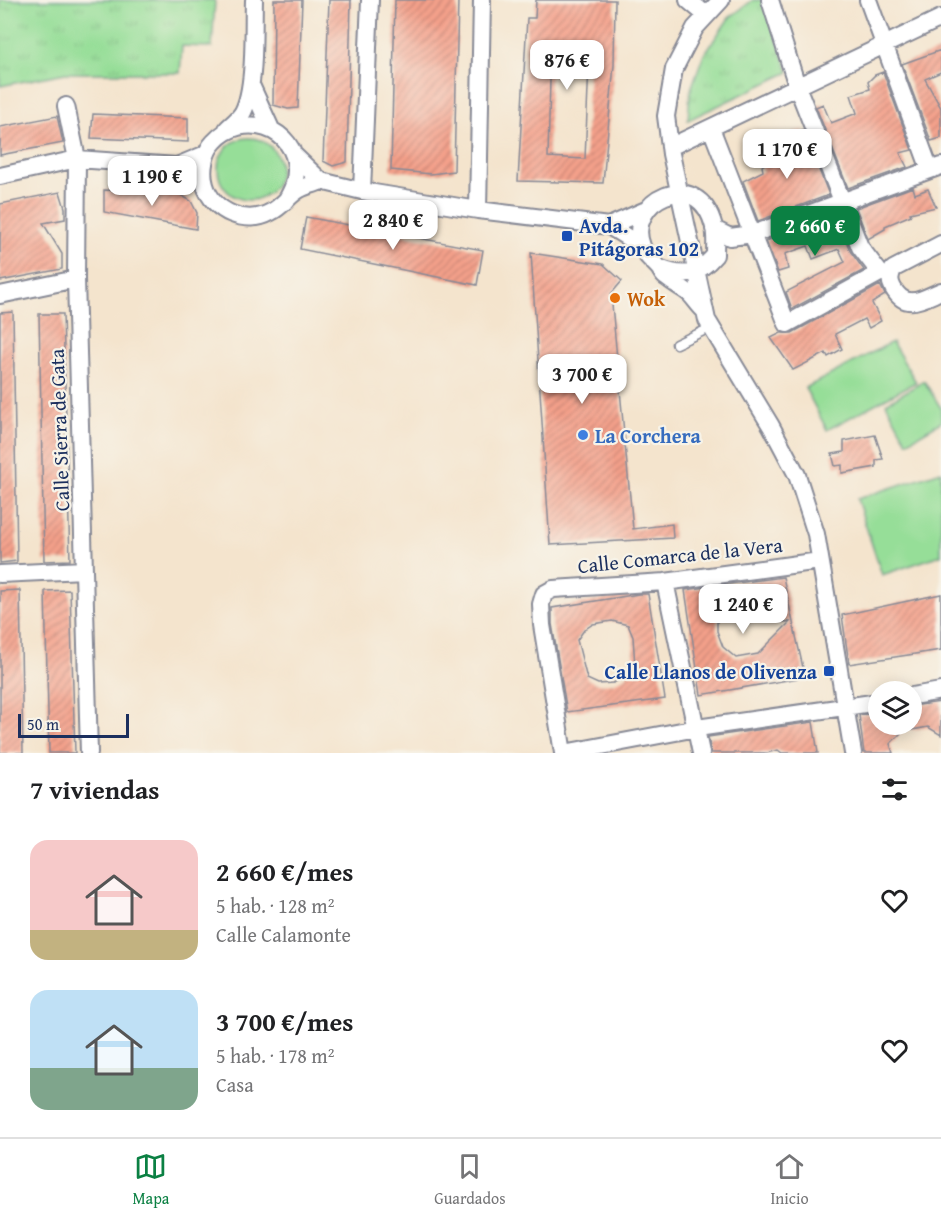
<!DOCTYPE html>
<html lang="es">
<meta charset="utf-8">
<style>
body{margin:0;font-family:"Gentium Book Plus",serif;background:#f2f2f2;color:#202124;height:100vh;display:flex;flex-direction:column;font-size:22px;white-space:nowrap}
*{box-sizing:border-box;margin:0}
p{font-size:20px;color:#757577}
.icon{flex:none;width:33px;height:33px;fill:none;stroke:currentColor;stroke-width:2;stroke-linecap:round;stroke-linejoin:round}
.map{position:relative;height:753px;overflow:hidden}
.sheet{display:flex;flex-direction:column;background:#fff;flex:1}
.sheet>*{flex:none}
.controls{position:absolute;left:868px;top:681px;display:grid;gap:12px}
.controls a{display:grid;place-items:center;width:54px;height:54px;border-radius:50%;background:#fff;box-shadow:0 3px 15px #0003;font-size:30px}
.scale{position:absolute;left:18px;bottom:15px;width:111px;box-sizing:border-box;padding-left:6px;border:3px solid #1b2f5e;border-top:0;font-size:16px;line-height:21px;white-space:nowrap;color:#1b2f5e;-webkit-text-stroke:4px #f7f3e8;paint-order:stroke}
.price{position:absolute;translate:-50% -51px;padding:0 14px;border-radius:12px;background:#fff;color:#222;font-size:20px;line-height:39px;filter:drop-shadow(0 2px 3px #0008)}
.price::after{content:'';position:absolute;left:50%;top:36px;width:18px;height:14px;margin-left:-9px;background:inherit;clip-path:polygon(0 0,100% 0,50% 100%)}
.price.on{background:#0b8043;color:#fff}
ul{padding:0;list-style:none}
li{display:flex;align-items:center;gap:18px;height:150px;padding:0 30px}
li span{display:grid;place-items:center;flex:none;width:168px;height:120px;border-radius:18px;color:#555}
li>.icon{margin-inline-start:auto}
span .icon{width:72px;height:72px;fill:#fffc;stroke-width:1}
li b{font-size:26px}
h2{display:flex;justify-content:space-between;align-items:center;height:72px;padding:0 30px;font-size:26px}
.dock{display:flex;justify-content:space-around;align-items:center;height:84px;border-top:2px solid #e0e0e0;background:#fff;font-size:16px;color:#757577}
.dock a{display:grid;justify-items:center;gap:3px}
.dock .on{color:#0b8043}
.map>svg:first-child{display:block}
.green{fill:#96de98;stroke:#58867b;stroke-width:1.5}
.park{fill:url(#park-tufts);stroke:#58867b;stroke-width:1.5}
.building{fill:url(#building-hatch);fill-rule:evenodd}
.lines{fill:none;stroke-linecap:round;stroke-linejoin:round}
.lane-casing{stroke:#888a96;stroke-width:11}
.street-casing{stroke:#888a96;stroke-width:20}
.lane{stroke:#fff;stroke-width:8}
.street{stroke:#fff;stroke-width:16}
.transit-dot{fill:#1a4fb4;stroke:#f7f3e8;stroke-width:2}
.food-dot{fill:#e8710a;stroke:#f7f3e8;stroke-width:2}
.shop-dot{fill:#3f7fe0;stroke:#f7f3e8;stroke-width:2}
.labels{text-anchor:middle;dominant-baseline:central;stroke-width:4.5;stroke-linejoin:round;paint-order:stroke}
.transit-label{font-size:20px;font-weight:bold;fill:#164399;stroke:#f7f3e8;text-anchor:start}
.food-label{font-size:20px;font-weight:bold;fill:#c56008;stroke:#f7f3e8;text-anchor:start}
.street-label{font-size:20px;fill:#1b2f5e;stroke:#f7f3e8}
.shop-label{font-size:20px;font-weight:bold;fill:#366cbe;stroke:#f7f3e8;text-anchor:start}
</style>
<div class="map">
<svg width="941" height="753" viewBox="0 0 941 753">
<defs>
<pattern id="park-tufts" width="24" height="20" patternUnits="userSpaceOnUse" patternTransform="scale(1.5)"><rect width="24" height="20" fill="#96de98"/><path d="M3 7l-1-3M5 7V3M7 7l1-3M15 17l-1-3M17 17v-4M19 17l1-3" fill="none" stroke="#81bf85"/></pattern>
<pattern id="building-hatch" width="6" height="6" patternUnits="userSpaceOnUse" patternTransform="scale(1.5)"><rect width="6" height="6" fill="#f4a08a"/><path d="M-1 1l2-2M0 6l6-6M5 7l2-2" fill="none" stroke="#c58374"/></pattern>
</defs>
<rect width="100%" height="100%" fill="#f7f3e8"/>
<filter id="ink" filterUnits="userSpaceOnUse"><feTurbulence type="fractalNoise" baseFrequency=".0167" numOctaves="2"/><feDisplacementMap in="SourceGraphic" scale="12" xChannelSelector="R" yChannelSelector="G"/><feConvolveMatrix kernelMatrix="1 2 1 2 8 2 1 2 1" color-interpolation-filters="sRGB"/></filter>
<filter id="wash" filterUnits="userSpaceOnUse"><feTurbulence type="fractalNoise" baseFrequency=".008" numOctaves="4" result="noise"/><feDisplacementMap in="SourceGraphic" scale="24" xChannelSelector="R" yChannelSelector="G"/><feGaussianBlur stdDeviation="1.35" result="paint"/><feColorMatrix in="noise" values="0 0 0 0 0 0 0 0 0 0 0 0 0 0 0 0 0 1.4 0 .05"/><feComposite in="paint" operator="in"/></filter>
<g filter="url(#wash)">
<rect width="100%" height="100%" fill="#f4e4cd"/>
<!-- green -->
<path class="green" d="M218 169a31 31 0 1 1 62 0a31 31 0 1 1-62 0Z
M 892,342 L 916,382 L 827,430 L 805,388 Z
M 924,381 L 941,408 L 941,422 L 907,442 L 886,403 Z
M 941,471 L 941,555 L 882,575 L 857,499 Z"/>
<!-- park -->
<path class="park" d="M 0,0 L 215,0 L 212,47 L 182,46 L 180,73 L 65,73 L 0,86 Z
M 753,0 L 763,0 L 789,72 L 688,120 L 690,92 L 703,56 L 729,18 Z"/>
<g id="blocks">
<!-- building -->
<path class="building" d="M 274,0 L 302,0 L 298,108 L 288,109 L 273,105 Z
M 329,0 L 351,0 L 347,162 L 333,166 L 323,161 Z
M 395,0 L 458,0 L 454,171 L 431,174 L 391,170 Z
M 536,0 L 615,0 L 614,65 L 603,183 L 518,181 L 527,18 L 535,18 ZM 551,41 L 590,41 L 585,159 L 548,157 Z
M 941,50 L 941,72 L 925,79 L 941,108 L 941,138 L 931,141 L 902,64 Z
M 883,72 L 912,150 L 900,153 L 907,167 L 848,188 L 816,107 L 823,104 L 831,123 L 857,113 L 851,95 L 870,89 L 868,82 L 875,75 Z
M 93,114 L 188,118 L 188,142 L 91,138 Z
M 57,116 L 63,143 L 0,155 L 0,127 Z
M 803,130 L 829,195 L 758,221 L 743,181 L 763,171 L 762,166 L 772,159 L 786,145 L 793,132 Z
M 913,187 L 915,194 L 928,189 L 936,207 L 910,213 L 911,215 L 885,226 L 885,229 L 868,239 L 856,208 Z
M 104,190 L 179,194 L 191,201 L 197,213 L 196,229 L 104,212 Z
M 60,192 L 65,208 L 65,219 L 43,223 L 62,254 L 62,269 L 0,281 L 0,204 Z
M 836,215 L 850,251 L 864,270 L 792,309 L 786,292 L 845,262 L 839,249 L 813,259 L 808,246 L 785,254 L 788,269 L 778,272 L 766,241 Z
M 306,217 L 483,250 L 477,285 L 300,249 Z
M 531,253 L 603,264 L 622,281 L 611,294 L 633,529 L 672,524 L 673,538 L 550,545 Z
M 880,285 L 885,295 L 872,303 L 881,321 L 869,328 L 864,319 L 835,334 L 842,349 L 828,357 L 826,353 L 793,370 L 771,338 L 781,333 L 792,333 Z
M 13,312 L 17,561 L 0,563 L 0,313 Z
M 39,314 L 63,314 L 70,560 L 44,561 Z
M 875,435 L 883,459 L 876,460 L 876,467 L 842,473 L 842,465 L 835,466 L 832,454 L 844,452 L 844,441 Z
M 783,577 L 805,677 L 701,695 L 685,590 ZM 751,600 L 769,613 L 771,621 L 790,622 L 758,654 L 736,658 L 723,647 L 717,631 L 717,621 L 727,605 Z
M 20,590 L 23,753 L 0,753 L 0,591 Z
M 70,590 L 75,753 L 49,753 L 45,591 Z
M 639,594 L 648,594 L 665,699 L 567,712 L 552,624 L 552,608 ZM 612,621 L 628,625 L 633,637 L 635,666 L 624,678 L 613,683 L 598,684 L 587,679 L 577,640 L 584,630 L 593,624 Z
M 941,594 L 941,650 L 849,664 L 842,615 Z
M 941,702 L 941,735 L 928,727 L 912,730 L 912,706 Z
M 879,713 L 879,724 L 910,724 L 890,744 L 893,753 L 864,753 L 859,715 Z
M 813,722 L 818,753 L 782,753 L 778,750 L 767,753 L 711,753 L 708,737 Z"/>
</g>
</g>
<g filter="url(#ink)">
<use href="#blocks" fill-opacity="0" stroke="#888a96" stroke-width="1.5"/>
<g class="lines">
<defs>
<path id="lane" d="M 676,344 L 712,327"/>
<path id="street" d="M 688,0 L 706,15
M 721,0 L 695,28 L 674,69 L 666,116 L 671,154 L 707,320 L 771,426 L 797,475 L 816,534 L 853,753
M 770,0 L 797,86 L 860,247 L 880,273
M 868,0 L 930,170
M 251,85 L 271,129
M 66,106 L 77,159 L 76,279 L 89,753
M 711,128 L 787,324 L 880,273
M 227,129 C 232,124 239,119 243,112 C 256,87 253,30 254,0
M 670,147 L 941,18
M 294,155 L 321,181 L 362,191 L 478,210 L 609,226 L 641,246
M 0,176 L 77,159 L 177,166 L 206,154
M 362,191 L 370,0
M 286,201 C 291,192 296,183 296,171 C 297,127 242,110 214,142 C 204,152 201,171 205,185 C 213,212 246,226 271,212 C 282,207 289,195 300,189 C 306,186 315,184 321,181
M 478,210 L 482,0
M 609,226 L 646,210
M 714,229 L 730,237 L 753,234 L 941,166
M 941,244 L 893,269 C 890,276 889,281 893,288 C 906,311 922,299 941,291
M 659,268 C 684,278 698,275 715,255 C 715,246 716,236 714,227 C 698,163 624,202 642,246 C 645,256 652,260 659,268 C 662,272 662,275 667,278 C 674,284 683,288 690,294 C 695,299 699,306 705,311
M 0,295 L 76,279
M 0,574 L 84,570
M 665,582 L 701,753
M 912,696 L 941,691
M 563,753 L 542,625 L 541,604 L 544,594 L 553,589 L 665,582 L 820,561
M 564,753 L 697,728 L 879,702"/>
</defs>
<!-- lane casing -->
<use href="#lane" class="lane-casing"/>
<!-- street casing -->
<use href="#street" class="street-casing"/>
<!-- lane -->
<use href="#lane" class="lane"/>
<!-- street -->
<use href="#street" class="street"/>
</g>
</g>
<!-- markers -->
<g class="transit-dot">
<rect x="561" y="230" width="12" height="12" rx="3"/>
<rect x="823" y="665" width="12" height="12" rx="3"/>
</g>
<circle class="food-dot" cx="615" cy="298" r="6"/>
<circle class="shop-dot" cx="583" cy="435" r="6"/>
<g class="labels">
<!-- transit labels -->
<g class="transit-label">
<text x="579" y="225">Avda.<tspan x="579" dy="23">Pitágoras 102</tspan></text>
<text x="817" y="671" text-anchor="end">Calle Llanos de Olivenza</text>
</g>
<!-- food labels -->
<g class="food-label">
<text x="627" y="298">Wok</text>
</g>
<!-- street labels -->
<g class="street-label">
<text transform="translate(59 430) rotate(-92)">Calle Sierra de Gata</text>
<text transform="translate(680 555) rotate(-6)">Calle Comarca de la Vera</text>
</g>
<!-- shop labels -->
<g class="shop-label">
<text x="595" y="435">La Corchera</text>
</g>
</g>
</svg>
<div class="controls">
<a><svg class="icon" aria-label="layers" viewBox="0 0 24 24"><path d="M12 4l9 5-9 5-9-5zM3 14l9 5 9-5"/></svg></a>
</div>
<div class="scale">50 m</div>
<b class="price" style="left:567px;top:91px">876 €</b>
<b class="price" style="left:787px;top:180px">1 170 €</b>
<b class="price" style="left:152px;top:207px">1 190 €</b>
<b class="price" style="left:393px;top:251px">2 840 €</b>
<b class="price on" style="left:815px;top:257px">2 660 €</b>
<b class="price" style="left:582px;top:405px">3 700 €</b>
<b class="price" style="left:743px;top:635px">1 240 €</b>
</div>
<section class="sheet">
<h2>7 viviendas<svg class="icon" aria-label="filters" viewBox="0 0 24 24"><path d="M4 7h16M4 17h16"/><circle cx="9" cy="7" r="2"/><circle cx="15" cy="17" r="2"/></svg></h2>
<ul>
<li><span style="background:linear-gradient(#f6c9c9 75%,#c2b280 0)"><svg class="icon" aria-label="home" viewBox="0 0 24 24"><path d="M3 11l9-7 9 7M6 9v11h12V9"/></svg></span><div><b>2 660 €/mes</b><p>5 hab. · 128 m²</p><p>Calle Calamonte</p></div><svg class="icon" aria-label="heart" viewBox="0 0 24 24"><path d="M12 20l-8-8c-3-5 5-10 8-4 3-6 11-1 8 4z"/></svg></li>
<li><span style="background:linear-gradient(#bfe0f5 65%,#7fa58c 0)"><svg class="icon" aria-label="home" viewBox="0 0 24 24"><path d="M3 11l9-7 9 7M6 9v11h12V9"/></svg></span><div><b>3 700 €/mes</b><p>5 hab. · 178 m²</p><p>Casa</p></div><svg class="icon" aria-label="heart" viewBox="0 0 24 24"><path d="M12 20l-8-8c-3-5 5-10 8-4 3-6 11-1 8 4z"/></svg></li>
</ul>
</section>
<nav class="dock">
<a class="on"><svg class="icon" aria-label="map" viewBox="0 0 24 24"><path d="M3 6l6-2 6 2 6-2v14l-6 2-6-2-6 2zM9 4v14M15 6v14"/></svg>Mapa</a>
<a><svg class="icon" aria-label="saved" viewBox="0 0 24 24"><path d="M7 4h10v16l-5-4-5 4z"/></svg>Guardados</a>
<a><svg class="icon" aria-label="home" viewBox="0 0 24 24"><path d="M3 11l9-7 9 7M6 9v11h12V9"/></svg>Inicio</a>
</nav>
